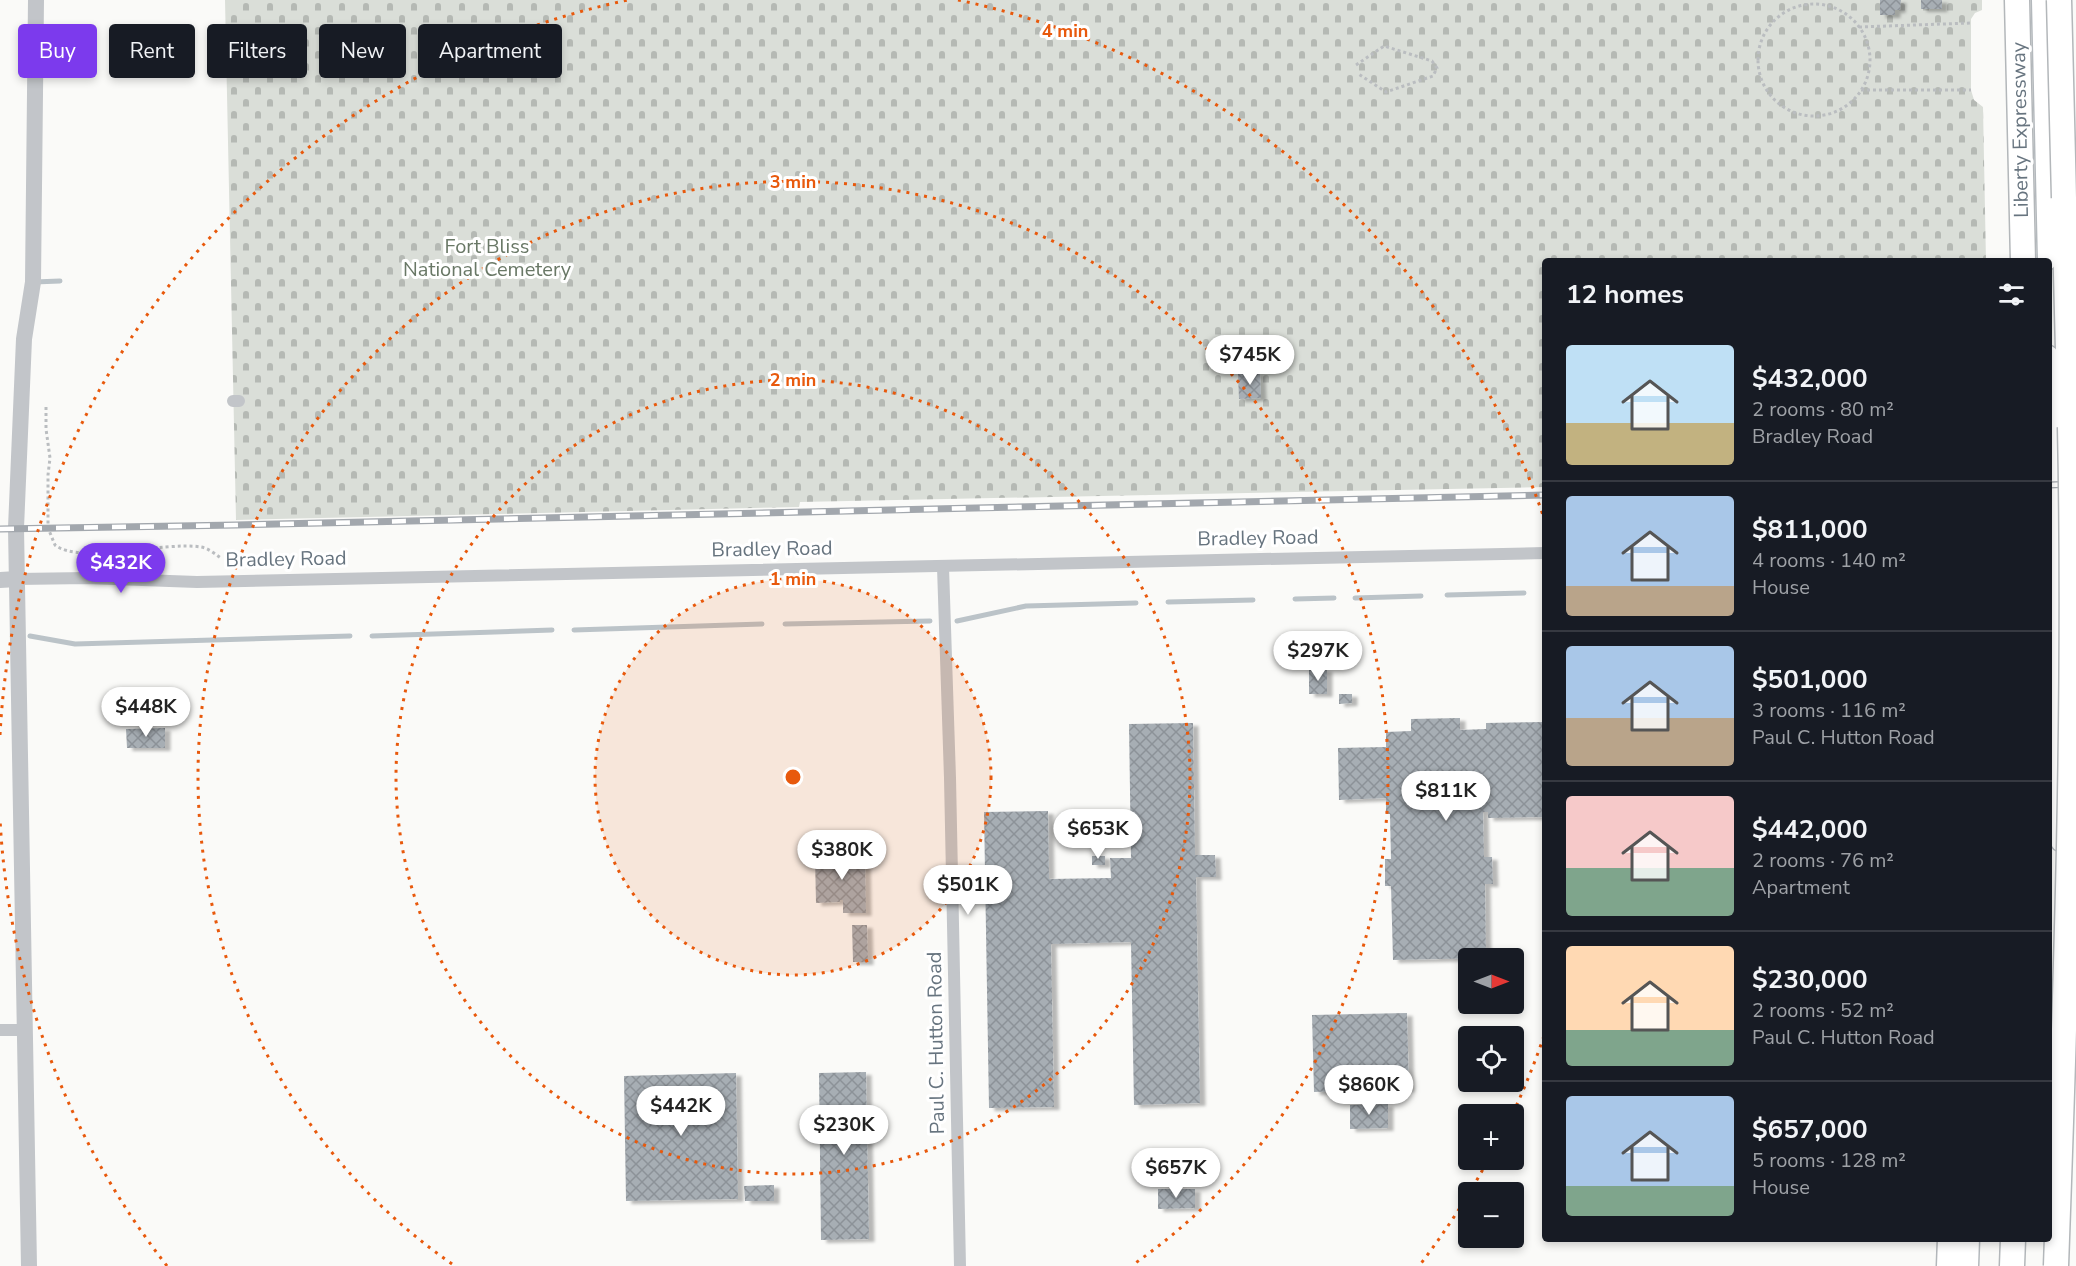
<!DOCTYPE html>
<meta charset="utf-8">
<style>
body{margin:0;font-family:"Nunito Sans",sans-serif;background:#242831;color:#f1f3f6;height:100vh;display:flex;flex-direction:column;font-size:22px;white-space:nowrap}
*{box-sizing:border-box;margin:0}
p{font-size:20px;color:#9ea1a6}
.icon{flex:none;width:33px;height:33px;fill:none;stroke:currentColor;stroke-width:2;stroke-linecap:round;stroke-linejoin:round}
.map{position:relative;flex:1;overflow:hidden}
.panel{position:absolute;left:1542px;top:258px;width:510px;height:984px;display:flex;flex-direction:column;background:#171b24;border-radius:6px;box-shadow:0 3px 9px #0003}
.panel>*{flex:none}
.banner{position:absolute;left:18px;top:24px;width:570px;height:54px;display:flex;gap:12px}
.needle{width:39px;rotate:90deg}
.controls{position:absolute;left:1458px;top:948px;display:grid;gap:12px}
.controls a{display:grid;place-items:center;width:66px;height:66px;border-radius:6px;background:#171b24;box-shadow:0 3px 9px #0003;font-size:30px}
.price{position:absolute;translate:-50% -51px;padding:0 14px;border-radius:21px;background:#fff;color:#222;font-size:20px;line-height:39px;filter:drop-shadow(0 2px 3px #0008)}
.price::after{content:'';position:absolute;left:50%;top:36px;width:18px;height:14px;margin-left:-9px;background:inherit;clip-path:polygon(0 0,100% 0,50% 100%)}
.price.selected{background:#7c3aed;color:#fff}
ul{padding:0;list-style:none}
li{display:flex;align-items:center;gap:18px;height:150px;padding:0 24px}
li+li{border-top:2px solid #363941}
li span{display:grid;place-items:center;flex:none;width:168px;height:120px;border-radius:6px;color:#555}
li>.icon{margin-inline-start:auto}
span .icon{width:72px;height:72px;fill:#fffc;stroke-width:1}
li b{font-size:26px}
h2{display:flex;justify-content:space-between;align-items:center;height:72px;padding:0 24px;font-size:26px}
.chip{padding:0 21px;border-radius:6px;background:#171b24;box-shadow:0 3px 9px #0003;font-size:21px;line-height:54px}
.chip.selected{background:#7c3aed;color:#fff}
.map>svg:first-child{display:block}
.cemetery{fill:url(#cemetery-stones)}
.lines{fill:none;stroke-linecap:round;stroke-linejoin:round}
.stream{stroke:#bbc3c8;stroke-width:5}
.building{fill:url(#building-cross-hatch);filter:url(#shadow)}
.secondary-casing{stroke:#b4b9bd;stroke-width:21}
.motorway-casing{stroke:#b3b7ba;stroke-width:27}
.path{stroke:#babdc0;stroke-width:3;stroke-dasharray:3 3;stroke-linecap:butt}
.minor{stroke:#c2c5c9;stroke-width:12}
.tertiary{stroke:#c2c5c9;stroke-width:16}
.secondary{stroke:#fff;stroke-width:18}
.motorway{stroke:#fff;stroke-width:24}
.rail-casing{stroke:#a2a7ad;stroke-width:7}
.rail{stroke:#fff;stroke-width:4.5;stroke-dasharray:14;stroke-linecap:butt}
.motorway-bridge-casing{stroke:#b3b7ba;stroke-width:27;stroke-linecap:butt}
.motorway-bridge{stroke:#fff;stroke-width:24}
.ring{fill:none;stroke:#e8590c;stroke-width:3;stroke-dasharray:3 6}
.labels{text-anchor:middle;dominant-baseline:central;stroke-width:6;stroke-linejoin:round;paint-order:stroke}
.street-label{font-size:20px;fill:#67747f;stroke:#fff}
.park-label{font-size:20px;fill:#697866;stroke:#fff}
.centre{fill:#e8590c;stroke:#fff;stroke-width:3}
.ring-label{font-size:18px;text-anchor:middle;font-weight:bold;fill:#e8590c;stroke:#fff;stroke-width:6;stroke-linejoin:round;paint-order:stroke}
</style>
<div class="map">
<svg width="2076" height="1266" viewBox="0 0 2076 1266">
<defs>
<pattern id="cemetery-stones" width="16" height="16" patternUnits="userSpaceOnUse" patternTransform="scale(1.5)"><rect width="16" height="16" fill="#daded8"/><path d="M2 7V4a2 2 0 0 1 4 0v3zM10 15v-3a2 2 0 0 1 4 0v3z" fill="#b5b9b4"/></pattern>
<pattern id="building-cross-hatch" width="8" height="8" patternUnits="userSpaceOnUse" patternTransform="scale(1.5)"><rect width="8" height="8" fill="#a7aeb4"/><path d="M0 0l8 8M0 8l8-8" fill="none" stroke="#8c9298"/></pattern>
<filter id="shadow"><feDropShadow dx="5.5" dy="3" stdDeviation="1.5" flood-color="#0004"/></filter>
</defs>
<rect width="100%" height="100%" fill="#fafaf8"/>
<!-- cemetery -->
<path class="cemetery" d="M 225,0 L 1982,0 L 1982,10 L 1975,13 L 1971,19 L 1971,90 L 1974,100 L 1983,107 L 1986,261 L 1545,261 L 1545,487 L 800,502 L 799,507 L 236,520 Z"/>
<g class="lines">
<!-- stream -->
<path class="stream" d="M 34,282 L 60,281
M 1447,595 L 1524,593
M 1355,598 L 1421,596
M 1295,599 L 1334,598
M 1168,602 L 1253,600
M 957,621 L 1026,606 L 1136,603
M 785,624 L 930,621
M 574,630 L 762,624
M 30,636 L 75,644 L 350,636
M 372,636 L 552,630"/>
</g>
<!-- building -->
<path class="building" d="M 1880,0 L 1901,0 L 1900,10 L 1895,10 L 1895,15 L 1880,15 Z
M 1921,0 L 1942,0 L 1942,9 L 1921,9 Z
M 1260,373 L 1261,398 L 1239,399 L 1238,374 Z
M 1309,669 L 1327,669 L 1327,694 L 1309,694 Z
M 1339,694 L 1352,694 L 1352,703 L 1339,704 Z
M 1460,718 L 1460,730 L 1486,729 L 1486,723 L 1545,722 L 1545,817 L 1488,818 L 1488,812 L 1483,812 L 1484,857 L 1492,857 L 1493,884 L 1485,884 L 1486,958 L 1393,960 L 1391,886 L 1385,886 L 1385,859 L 1391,859 L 1390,814 L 1386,814 L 1386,798 L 1339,800 L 1338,748 L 1386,747 L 1386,732 L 1411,731 L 1411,719 Z
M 1193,723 L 1195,855 L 1215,855 L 1216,877 L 1196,877 L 1200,1103 L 1134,1105 L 1131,942 L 1051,944 L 1054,1107 L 989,1108 L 984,812 L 1048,811 L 1049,879 L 1111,878 L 1110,858 L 1131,858 L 1129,724 Z
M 165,728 L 165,748 L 127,748 L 126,729 Z
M 821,851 L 826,851 L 826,857 L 839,856 L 840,879 L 842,879 L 841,853 L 865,853 L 866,913 L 843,913 L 843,900 L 840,900 L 840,902 L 816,903 L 815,857 L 821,857 Z
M 1092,856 L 1105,856 L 1105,865 L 1092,865 Z
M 852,925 L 867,925 L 868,962 L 853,962 Z
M 1407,1013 L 1409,1089 L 1314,1092 L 1312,1015 Z
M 866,1072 L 869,1239 L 821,1240 L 819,1073 Z
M 736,1073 L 738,1199 L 626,1201 L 624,1076 Z
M 1388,1104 L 1388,1128 L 1350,1129 L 1350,1105 Z
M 774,1185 L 774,1201 L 745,1201 L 744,1186 Z
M 1158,1189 L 1195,1189 L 1195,1208 L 1158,1209 Z"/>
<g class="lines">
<defs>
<path id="secondary" d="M 2041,0 L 2047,261
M 2049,355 L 2052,485 L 2050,684 L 2055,790 L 2060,842
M 1969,1266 L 1970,1239"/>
<path id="motorway" d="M 2017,0 L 2023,261
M 2064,198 L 2070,427 L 2075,445
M 1949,1266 L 1950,1239
M 2012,1266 L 2013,1239"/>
</defs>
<!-- secondary casing -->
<use href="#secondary" class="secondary-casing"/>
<!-- motorway casing -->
<use href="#motorway" class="motorway-casing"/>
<!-- path -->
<path class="path" d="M1758 60a56 56 0 1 1 112 0a56 56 0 1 1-112 0Z
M 1859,27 L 1971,23
M 1356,65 L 1384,46 L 1432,61 L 1437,68 L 1433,76 L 1386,92 L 1357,73
M 1861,90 L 1971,90
M 46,407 L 46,429 L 50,458 L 48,475 L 48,528 L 55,545 C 80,565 165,541 201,547 C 208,548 215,554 221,558"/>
<!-- minor -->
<path class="minor" d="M 233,401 L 239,401
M 943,567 L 950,778 L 960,1266
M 17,579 L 87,578 L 197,582 L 1545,553
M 0,1030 L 24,1030"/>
<!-- tertiary -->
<path class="tertiary" d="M 0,580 L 17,579
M 29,1266 L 16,528 L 24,339 L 33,282 L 36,0"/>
<!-- secondary -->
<use href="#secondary" class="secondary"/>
<!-- motorway -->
<use href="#motorway" class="motorway"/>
<defs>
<path id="rail" d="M 2049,485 L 2076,484
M 0,529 L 236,525 L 1545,495"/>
</defs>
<!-- rail casing -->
<use href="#rail" class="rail-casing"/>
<!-- rail -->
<use href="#rail" class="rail"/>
<defs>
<path id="motorway-bridge" d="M 2059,0 L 2064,198
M 2056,1266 C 2066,987 2076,707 2070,427"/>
</defs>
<!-- motorway-bridge casing -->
<use href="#motorway-bridge" class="motorway-bridge-casing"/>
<!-- motorway-bridge -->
<use href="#motorway-bridge" class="motorway-bridge"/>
</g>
<!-- distance rings -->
<circle cx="793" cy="777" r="198" fill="#e8590c" fill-opacity=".12"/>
<g class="ring">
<circle cx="793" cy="777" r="198"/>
<circle cx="793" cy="777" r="397"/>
<path d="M452 1264A595 595 0 1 1 1134 1264"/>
<path d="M1544 1036A794 794 0 0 1 1513 1113M1487 1162A794 794 0 0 1 1419 1266M167 1266A794 794 0 0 1 0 819M0 735A794 794 0 0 1 628 0M958 0A794 794 0 0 1 1544 518"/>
</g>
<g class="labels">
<!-- street labels -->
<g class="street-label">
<text transform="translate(2020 130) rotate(-91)">Liberty Expressway</text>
<text transform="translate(1258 538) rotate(-1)">Bradley Road</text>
<text transform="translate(772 549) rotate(-1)">Bradley Road</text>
<text transform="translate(286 559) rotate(-1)">Bradley Road</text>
<text transform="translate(936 1043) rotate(-91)">Paul C. Hutton Road</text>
</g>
<!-- park labels -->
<g class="park-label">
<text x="487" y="246">Fort Bliss<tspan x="487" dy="23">National Cemetery</tspan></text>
</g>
</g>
<circle cx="793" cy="777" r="9" class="centre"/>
<g class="ring-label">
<text x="1065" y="37">4 min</text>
<text x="793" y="188">3 min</text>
<text x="793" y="386">2 min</text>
<text x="793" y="585">1 min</text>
</g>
</svg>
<div class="controls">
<a><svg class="needle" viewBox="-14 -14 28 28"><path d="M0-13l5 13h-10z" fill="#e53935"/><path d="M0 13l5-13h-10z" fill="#9ea1a6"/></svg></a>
<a><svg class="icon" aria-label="locate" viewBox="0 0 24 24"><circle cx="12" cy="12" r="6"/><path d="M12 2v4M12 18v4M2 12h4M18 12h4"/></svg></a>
<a>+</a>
<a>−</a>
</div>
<b class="price" style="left:1250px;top:386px">$745K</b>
<b class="price selected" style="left:121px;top:594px">$432K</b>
<b class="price" style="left:1318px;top:682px">$297K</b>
<b class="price" style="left:146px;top:738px">$448K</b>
<b class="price" style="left:1446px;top:822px">$811K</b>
<b class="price" style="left:1098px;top:860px">$653K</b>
<b class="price" style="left:842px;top:881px">$380K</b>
<b class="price" style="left:968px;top:916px">$501K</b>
<b class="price" style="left:1369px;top:1116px">$860K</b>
<b class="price" style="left:681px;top:1137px">$442K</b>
<b class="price" style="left:844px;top:1156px">$230K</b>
<b class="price" style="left:1176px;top:1199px">$657K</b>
<div class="banner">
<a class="chip selected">Buy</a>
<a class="chip">Rent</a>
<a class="chip">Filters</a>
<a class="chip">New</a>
<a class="chip">Apartment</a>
</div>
<section class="panel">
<h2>12 homes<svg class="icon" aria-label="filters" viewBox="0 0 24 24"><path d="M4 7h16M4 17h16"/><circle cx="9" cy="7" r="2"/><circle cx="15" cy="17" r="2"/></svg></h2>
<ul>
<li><span style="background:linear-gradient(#bfe0f5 65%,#c2b280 0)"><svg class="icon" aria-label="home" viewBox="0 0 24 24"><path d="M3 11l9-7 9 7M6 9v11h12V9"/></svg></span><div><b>$432,000</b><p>2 rooms · 80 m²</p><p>Bradley Road</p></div></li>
<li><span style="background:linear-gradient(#a9c7e8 75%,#b9a48a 0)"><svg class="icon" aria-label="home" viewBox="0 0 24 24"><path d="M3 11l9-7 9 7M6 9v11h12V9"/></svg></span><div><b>$811,000</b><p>4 rooms · 140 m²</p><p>House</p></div></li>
<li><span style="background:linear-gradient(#a9c7e8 60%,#b9a48a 0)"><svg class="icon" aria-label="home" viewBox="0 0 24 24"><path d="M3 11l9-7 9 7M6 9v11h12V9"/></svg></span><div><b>$501,000</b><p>3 rooms · 116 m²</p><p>Paul C. Hutton Road</p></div></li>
<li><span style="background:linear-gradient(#f6c9c9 60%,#7fa58c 0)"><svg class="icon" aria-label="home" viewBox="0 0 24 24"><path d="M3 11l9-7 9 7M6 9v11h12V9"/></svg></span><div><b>$442,000</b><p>2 rooms · 76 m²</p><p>Apartment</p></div></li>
<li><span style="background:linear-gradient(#ffd9b3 70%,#7fa58c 0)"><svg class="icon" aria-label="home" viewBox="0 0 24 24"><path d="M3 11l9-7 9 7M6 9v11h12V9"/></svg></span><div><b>$230,000</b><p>2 rooms · 52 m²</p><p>Paul C. Hutton Road</p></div></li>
<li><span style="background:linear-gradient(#a9c7e8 75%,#7fa58c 0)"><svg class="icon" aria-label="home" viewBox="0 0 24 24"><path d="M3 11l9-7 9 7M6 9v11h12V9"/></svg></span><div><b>$657,000</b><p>5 rooms · 128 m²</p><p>House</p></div></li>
</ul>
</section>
</div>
